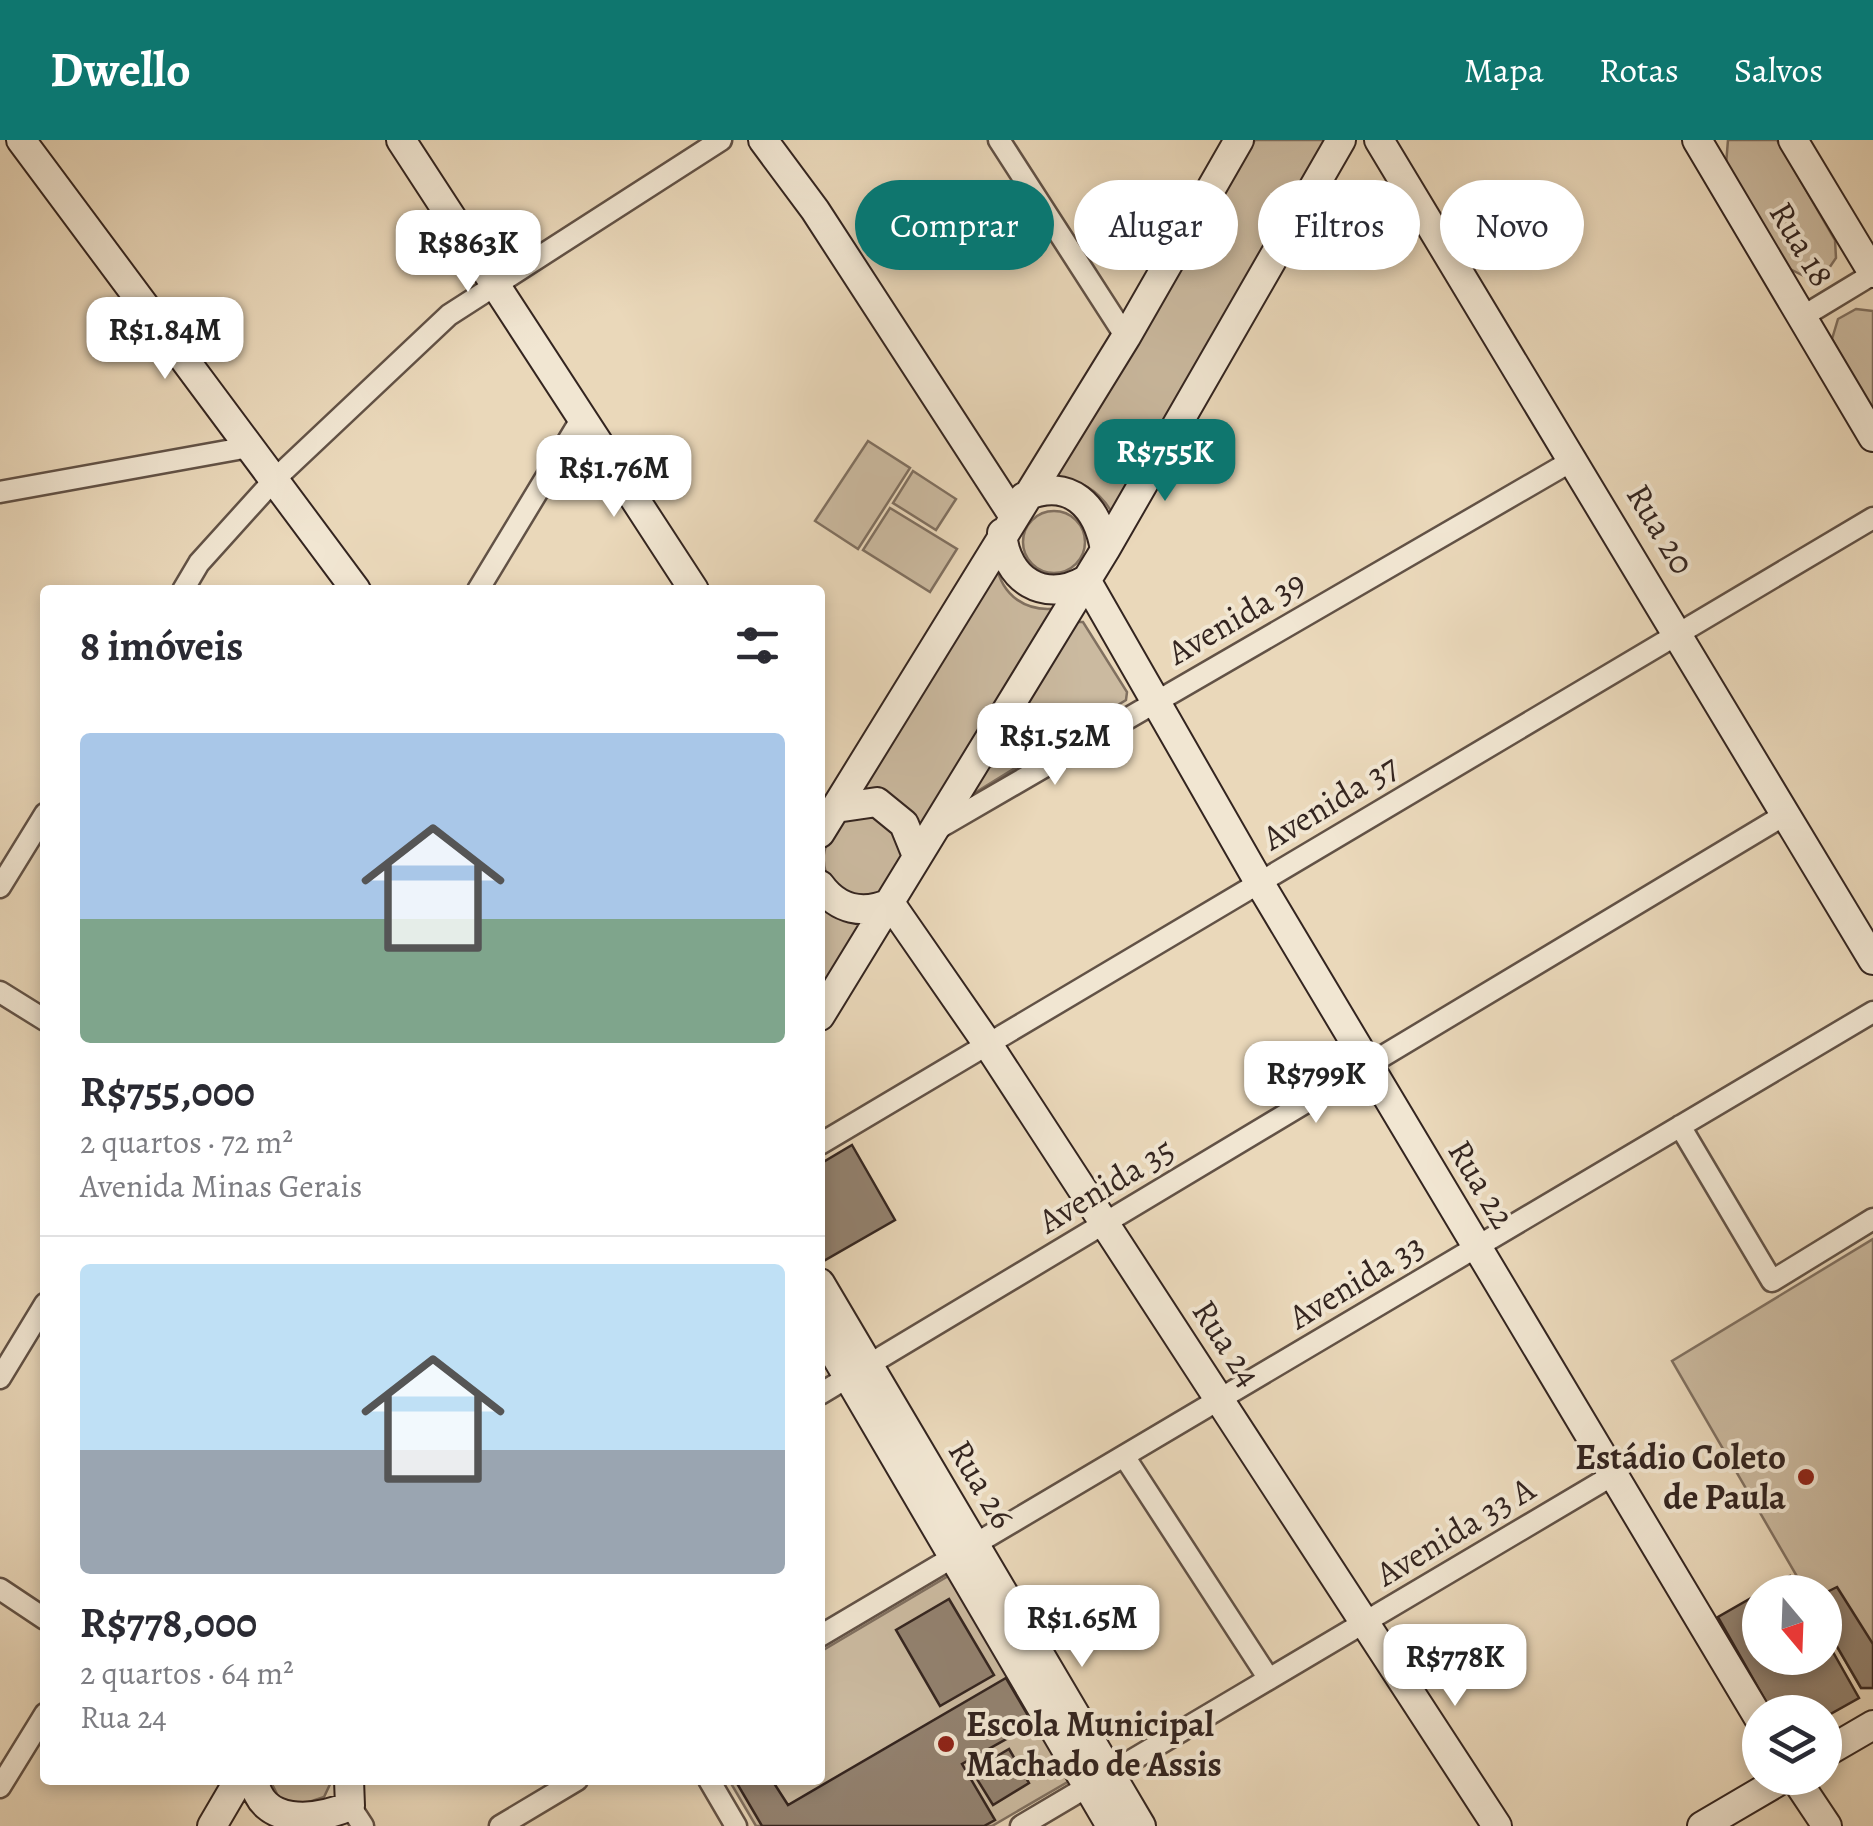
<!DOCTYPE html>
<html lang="pt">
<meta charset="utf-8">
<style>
body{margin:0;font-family:Alegreya,serif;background:#f2f2f3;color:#2b2b33;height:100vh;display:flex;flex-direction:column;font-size:38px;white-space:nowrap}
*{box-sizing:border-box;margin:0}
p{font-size:32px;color:#7c7c81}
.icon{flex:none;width:55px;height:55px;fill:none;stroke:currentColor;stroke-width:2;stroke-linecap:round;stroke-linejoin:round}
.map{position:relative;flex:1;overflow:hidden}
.details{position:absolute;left:40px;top:445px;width:785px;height:1200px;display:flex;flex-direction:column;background:#fff;border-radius:10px;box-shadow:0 5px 15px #0003}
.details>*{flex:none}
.guide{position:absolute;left:855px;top:40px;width:868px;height:90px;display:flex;gap:20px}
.needle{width:65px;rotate:161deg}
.controls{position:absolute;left:1742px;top:1435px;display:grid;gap:20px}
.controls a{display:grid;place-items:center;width:100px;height:100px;border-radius:50%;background:#fff;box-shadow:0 5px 15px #0003;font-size:50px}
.price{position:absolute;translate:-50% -85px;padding:0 22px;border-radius:20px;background:#fff;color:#222;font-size:32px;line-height:65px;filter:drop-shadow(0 2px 5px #0008)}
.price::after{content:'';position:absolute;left:50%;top:60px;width:30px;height:22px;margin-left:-15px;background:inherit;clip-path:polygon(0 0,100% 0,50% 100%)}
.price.active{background:#0f766e;color:#fff}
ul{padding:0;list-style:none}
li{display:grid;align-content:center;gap:20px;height:530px;padding:0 40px}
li+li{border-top:2px solid #e1e1e2}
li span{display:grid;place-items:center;height:310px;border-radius:10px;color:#555}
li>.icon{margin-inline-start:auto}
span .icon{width:180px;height:180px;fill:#fffc;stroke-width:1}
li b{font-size:42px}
h2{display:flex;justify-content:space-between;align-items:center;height:120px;padding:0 40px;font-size:42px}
.pill{padding:0 35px;border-radius:45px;background:#fff;box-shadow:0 5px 15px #0003;font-size:35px;line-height:90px}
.pill.active{background:#0f766e;color:#fff}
header{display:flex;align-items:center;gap:60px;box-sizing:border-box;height:140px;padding:0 50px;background:#0f766e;color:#fff}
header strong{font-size:48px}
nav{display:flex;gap:55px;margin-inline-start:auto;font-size:35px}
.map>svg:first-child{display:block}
.green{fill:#cbbaa0;stroke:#807060;stroke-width:2.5}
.building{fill:#938270;stroke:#342520;stroke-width:2.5}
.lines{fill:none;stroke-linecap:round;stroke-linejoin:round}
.street-casing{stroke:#625246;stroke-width:25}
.secondary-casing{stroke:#342520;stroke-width:32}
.street{stroke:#f1e6d2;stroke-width:20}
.secondary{stroke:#f1e6d2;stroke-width:28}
.poi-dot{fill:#8f2418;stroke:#f1e6d2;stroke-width:4}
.labels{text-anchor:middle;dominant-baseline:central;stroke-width:8;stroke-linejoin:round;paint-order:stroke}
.street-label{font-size:35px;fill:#342520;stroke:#f1e6d2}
.poi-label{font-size:35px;font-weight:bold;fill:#342520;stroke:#f1e6d2;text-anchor:end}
</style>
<header>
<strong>Dwello</strong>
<nav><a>Mapa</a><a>Rotas</a><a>Salvos</a></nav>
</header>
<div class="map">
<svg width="1873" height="1686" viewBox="0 0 1873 1686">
<rect width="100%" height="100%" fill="#ead8ba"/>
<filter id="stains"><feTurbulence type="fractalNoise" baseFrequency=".002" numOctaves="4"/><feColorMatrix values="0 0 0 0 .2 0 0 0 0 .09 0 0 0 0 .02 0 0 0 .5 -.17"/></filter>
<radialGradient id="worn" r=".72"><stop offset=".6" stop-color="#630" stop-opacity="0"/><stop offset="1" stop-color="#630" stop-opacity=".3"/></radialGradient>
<!-- green -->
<path class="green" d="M 1255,0 L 1345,0 L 1115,378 C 1101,350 1079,337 1048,338 Z
M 1728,0 L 1777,0 L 1835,100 L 1836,118 L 1825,134 L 1806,137 L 1790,129 L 1726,25 Z
M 1856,169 L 1873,171 L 1873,271 L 1832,199 L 1838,179 Z
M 868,301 L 910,328 L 858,409 L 815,381 Z
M 913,331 L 956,359 L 936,390 L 893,363 Z
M 890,368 L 957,409 L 930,452 L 863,410 Z
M1023 402a31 31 0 1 1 62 0a31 31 0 1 1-62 0Z
M 996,424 C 1002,456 1026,473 1059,468 L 921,694 L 855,654 Z
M 1075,482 L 1083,482 L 1127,552 L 1126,560 L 968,657 Z
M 871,670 L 898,686 L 904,721 C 883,756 876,766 834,751 C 817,720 822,709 840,679 Z
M 820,758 L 872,775 L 820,858 Z
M 1873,1099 L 1873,1548 L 1861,1548 L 1825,1486 L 1825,1452 L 1806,1452 L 1672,1221 Z
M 950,1435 L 1071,1640 L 992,1686 L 756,1686 L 729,1640 L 820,1640 L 820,1512 Z
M 270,1640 L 332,1640 L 324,1657 L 297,1666 L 279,1658 Z"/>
<!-- building -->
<path class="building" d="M 852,1005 L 895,1080 L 820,1123 L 820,1024 Z
M 1790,1436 L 1799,1452 L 1761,1452 Z
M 1837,1447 L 1873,1504 L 1873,1548 L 1861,1548 L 1825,1486 L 1825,1453 Z
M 1760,1453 L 1760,1518 L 1825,1518 L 1825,1498 L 1859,1558 L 1825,1577 L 1825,1572 L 1772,1572 L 1718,1477 Z
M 949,1459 L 994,1535 L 940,1566 L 896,1490 Z
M 1006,1538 L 1033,1584 L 962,1624 L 995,1680 L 984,1686 L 762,1686 L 735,1640 L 772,1640 L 788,1665 Z
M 1009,1609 L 1029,1643 L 993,1665 L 972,1631 Z"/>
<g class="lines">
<defs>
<path id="street" d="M 999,0 L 1126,197
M 1802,177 L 1873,134
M 0,352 L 249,307
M 183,450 L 199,423 L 274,340 L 449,175 L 721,0
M 478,450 L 582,278
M 937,689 L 1575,319
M 0,747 L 45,674
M 0,852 L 45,880
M 1680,986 L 1772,1141 L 1873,1079
M 820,1004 L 1873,378
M 0,1238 L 45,1164
M 820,1254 L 1786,674
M 1124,1316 L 1269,1539
M 0,1449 L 45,1479
M 820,1496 L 1873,872
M 709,1640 L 736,1686
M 0,1647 L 45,1574
M 350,1666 L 363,1686
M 500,1686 L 577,1640
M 1021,1686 L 1613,1335"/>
<path id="secondary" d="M 21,0 L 356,450
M 401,0 L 694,450
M 763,0 L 815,70 L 1013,375
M 1379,0 L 1873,820
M 1697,0 L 1873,297
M 1793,0 L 1873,133
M 1024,357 C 1070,336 1098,367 1105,410
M 1002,393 C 1006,440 1044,464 1086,440 L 1259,742 L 1760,1580
M 836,668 L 877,662 L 904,684 L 917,716
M 820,693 L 1126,197 L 1239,0
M 820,745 C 838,770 863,775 890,763 L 987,903 L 1497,1686
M 820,876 L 1105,410 L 1341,0
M 820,1143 L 1141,1686
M 820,1189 L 1111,1686
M 1825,1613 L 1873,1585
M 1795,1638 L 1827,1686
M 254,1640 C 261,1686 314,1681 350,1666 L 349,1640
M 212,1686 L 239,1640
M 1702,1686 L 1784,1638"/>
</defs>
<!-- street casing -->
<use href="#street" class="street-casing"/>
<!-- secondary casing -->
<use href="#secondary" class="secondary-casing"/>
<!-- street -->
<use href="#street" class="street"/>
<!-- secondary -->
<use href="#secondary" class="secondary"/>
</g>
<!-- markers -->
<g class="poi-dot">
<circle cx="1806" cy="1337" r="10"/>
<circle cx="946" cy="1604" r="10"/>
</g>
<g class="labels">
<!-- street labels -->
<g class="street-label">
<text transform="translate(1802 104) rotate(59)">Rua 18</text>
<text transform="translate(1661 389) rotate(59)">Rua 20</text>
<text transform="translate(1236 477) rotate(-30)">Avenida 39</text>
<text transform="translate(1330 662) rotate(-31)">Avenida 37</text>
<text transform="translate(1482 1044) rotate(59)">Rua 22</text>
<text transform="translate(1106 1045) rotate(-31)">Avenida 35</text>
<text transform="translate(1356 1141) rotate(-31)">Avenida 33</text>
<text transform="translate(1227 1203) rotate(57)">Rua 24</text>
<text transform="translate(982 1344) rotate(59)">Rua 26</text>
<text transform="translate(1455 1391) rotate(-31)">Avenida 33 A</text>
</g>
<!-- poi labels -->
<g class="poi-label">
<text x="1786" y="1317">Estádio Coleto<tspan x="1786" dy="40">de Paula</tspan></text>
<text x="966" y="1584" text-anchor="start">Escola Municipal<tspan x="966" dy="40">Machado de Assis</tspan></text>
</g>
</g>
<rect width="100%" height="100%" filter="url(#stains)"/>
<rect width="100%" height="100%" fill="url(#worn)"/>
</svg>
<div class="controls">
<a><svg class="needle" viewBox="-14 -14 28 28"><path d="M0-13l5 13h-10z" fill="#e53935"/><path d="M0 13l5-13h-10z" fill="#7c7c81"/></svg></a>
<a><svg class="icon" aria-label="layers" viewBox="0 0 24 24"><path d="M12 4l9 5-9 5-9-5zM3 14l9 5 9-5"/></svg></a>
</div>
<b class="price" style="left:468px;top:155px">R$863K</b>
<b class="price" style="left:165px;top:242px">R$1.84M</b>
<b class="price active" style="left:1165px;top:364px">R$755K</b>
<b class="price" style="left:614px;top:380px">R$1.76M</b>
<b class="price" style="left:1055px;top:648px">R$1.52M</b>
<b class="price" style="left:1316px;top:986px">R$799K</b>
<b class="price" style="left:1082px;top:1530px">R$1.65M</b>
<b class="price" style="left:1455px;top:1569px">R$778K</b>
<div class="guide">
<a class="pill active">Comprar</a>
<a class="pill">Alugar</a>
<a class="pill">Filtros</a>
<a class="pill">Novo</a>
</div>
<section class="details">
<h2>8 imóveis<svg class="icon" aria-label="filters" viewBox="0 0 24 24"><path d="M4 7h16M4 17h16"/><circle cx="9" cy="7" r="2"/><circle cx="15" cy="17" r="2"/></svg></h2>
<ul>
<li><span style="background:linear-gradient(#a9c7e8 60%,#7fa58c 0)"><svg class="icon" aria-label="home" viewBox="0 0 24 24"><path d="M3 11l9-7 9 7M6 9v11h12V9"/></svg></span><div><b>R$755,000</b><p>2 quartos · 72 m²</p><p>Avenida Minas Gerais</p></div></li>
<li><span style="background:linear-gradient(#bfe0f5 60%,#9aa5b1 0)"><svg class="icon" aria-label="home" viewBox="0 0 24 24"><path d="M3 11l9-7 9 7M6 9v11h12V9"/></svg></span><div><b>R$778,000</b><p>2 quartos · 64 m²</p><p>Rua 24</p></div></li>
</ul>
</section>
</div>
